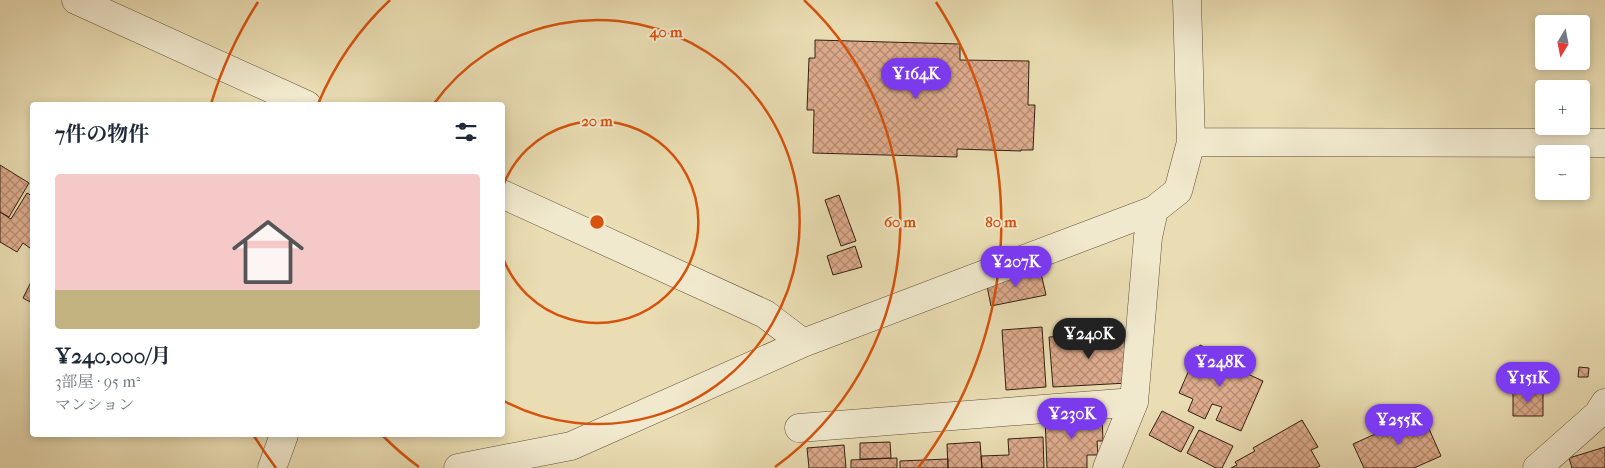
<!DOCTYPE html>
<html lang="ja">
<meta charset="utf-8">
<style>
body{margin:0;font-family:"IM FELL French Canon","Noto Serif JP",serif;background:#f2f2f3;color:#1f2937;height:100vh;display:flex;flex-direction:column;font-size:19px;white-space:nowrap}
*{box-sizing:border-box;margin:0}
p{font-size:16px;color:#747a83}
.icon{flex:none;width:28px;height:28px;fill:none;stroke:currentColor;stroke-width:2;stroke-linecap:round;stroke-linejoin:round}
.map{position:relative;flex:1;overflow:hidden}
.panel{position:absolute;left:30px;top:102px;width:475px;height:335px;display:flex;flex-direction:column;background:#fff;border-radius:5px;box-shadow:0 2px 8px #0003}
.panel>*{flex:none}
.needle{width:32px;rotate:190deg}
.tools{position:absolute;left:1535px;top:15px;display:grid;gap:10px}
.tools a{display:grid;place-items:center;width:55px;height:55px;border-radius:5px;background:#fff;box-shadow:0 2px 8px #0003;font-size:25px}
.price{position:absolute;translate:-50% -42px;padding:0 11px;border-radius:18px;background:#7c3aed;color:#fff;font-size:16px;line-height:32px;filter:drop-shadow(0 1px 2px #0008)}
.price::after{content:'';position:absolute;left:50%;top:30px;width:15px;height:11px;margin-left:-8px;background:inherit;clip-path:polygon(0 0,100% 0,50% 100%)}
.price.on{background:#222;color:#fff}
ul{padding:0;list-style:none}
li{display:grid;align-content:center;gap:10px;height:265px;padding:0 25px}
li+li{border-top:1px solid #e0e1e3}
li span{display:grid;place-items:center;height:155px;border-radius:5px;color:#555}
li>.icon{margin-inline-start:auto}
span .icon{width:90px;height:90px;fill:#fffc;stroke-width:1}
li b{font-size:21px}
h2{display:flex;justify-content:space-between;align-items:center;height:60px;padding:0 25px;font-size:21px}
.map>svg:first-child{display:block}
.building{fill:url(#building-cross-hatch);stroke:#342012}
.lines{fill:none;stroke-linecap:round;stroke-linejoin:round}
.minor-casing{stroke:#624f3a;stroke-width:29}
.minor{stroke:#f1e9ce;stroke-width:28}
.ring{fill:none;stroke:#d6530d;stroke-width:2.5}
.centre{fill:#d6530d;stroke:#f1e9ce;stroke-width:2.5}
.ring-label{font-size:15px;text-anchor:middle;font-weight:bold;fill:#d6530d;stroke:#f1e9ce;stroke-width:4;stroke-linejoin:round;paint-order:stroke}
</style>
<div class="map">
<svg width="1605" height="468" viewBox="0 0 1605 468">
<defs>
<pattern id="building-cross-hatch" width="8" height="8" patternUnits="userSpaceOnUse" patternTransform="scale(1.25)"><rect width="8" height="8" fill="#deac8d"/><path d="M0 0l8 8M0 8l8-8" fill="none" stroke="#b58c72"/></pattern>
</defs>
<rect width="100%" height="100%" fill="#eaddb3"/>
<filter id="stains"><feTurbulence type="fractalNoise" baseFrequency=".004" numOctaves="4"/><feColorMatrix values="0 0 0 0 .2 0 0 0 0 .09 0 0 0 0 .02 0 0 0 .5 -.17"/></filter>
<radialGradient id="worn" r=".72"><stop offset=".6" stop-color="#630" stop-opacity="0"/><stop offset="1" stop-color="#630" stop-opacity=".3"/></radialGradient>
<!-- building -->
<path class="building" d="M 815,40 L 960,44 L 960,60 L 1029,61 L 1028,105 L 1035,105 L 1033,150 L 1021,150 L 1021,151 L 957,149 L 957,157 L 813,153 L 814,110 L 807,110 L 809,58 L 815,58 Z
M 0,165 L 29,183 L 9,217 L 0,212 Z
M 27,193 L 32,196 L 32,244 L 30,248 L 23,243 L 17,252 L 0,242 L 0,212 L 11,219 Z
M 839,195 L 856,241 L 841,246 L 825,200 Z
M 855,246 L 862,267 L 833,275 L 827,256 Z
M 1040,269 L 1046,295 L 991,306 L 986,281 Z
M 32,280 L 32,303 L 23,298 Z
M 1042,327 L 1046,387 L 1006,390 L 1002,330 Z
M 1124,332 L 1128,383 L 1053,387 L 1049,337 Z
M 1200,345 L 1231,359 L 1228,365 L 1263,381 L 1241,431 L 1216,420 L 1222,407 L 1212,404 L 1205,419 L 1188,411 L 1193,399 L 1179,393 Z
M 1579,367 L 1589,368 L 1588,377 L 1578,377 Z
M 1513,391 L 1543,392 L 1543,416 L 1513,416 Z
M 1162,411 L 1194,427 L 1181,452 L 1149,435 Z
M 1422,413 L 1441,456 L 1414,468 L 1364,468 L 1353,444 Z
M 1102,414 L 1103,441 L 1097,441 L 1098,455 L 1087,455 L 1087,468 L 1047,468 L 1045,417 Z
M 1302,420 L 1318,447 L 1311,450 L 1320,466 L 1316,468 L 1231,468 L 1237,465 L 1235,462 L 1255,451 L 1253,448 Z
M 1199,430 L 1233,446 L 1222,468 L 1216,468 L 1187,453 Z
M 1043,437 L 1044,468 L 982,468 L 981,456 L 1009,455 L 1008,439 Z
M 890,442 L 891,458 L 860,459 L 860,443 Z
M 980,442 L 982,468 L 948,468 L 947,444 Z
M 844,445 L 846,468 L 809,468 L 807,448 Z
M 1605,447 L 1605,468 L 1572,468 L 1569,458 Z
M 897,458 L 897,468 L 851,468 L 851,460 Z
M 948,459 L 948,468 L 900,468 L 900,461 Z"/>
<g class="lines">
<defs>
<path id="minor" d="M 76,0 L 307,105
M 1191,142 L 1605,143
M 502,194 L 765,314 L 803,343
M 799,428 L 1134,402
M 272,468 L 284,435
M 458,468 L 571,446 L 803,343 L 1154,210 L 1178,191 L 1191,142 L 1187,0
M 1107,468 L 1134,402 L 1148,237 L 1154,210
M 1537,468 L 1598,414 L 1605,403"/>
</defs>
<!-- minor casing -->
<use href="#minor" class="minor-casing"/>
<!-- minor -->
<use href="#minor" class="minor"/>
</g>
<!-- distance rings -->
<g class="ring">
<path d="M503 186A101 101 0 1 1 503 258"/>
<path d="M433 105A202 202 0 1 1 504 401"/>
<path d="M419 467A303 303 0 0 1 383 436M318 104A303 303 0 0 1 390 0M804 0A303 303 0 0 1 775 467"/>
<path d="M276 468A404 404 0 0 1 254 436M211 104A404 404 0 0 1 258 2M936 2A404 404 0 0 1 918 468"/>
</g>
<circle cx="597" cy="222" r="8" class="centre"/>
<g class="ring-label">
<text x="666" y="37">40 m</text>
<text x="597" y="126">20 m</text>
<text x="900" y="227">60 m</text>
<text x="1001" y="227">80 m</text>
</g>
<rect width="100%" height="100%" filter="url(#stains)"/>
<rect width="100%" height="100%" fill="url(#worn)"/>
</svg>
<div class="tools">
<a><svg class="needle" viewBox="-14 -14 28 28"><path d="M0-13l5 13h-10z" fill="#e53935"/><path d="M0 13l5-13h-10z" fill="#747a83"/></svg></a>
<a>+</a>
<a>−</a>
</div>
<b class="price" style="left:916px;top:100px">¥164K</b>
<b class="price" style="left:1016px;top:288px">¥207K</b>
<b class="price on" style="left:1089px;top:360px">¥240K</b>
<b class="price" style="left:1220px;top:388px">¥248K</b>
<b class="price" style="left:1528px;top:404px">¥151K</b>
<b class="price" style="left:1072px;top:440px">¥230K</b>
<b class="price" style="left:1399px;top:446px">¥255K</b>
<section class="panel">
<h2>7件の物件<svg class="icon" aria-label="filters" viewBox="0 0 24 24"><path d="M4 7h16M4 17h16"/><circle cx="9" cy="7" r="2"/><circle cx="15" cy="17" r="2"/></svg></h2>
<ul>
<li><span style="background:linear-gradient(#f6c9c9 75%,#c2b280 0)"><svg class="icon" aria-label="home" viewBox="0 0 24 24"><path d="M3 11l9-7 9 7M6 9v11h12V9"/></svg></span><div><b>¥240,000/月</b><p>3部屋 · 95 m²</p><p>マンション</p></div></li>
</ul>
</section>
</div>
